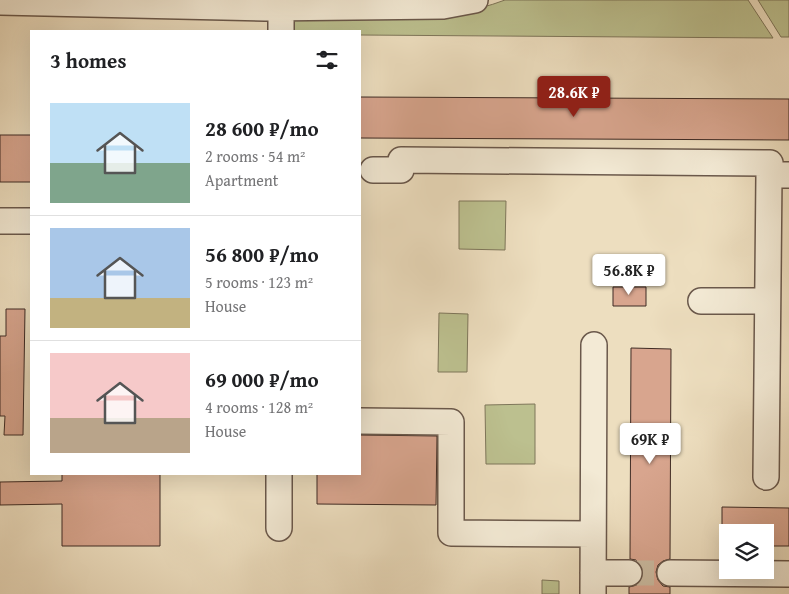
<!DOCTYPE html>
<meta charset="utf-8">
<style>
body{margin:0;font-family:"Gentium Book Plus",serif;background:#f2f2f2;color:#202124;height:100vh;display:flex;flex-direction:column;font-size:19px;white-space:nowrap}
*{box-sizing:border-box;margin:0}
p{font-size:16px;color:#757577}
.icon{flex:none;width:28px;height:28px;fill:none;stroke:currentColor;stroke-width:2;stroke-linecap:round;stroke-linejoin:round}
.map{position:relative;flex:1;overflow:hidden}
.panel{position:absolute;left:30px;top:30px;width:331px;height:445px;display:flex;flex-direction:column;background:#fff;border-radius:0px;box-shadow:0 5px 20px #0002}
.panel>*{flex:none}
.buttons{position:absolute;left:719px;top:524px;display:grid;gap:10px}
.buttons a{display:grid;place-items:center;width:55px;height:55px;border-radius:0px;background:#fff;box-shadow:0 5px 20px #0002;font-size:25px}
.price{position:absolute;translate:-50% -42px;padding:0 11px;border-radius:5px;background:#fff;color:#222;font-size:16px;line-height:32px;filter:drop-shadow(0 1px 2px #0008)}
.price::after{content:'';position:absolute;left:50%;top:30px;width:15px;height:11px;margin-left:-8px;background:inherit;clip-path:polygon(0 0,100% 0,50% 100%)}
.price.selected{background:#8f2418;color:#fff}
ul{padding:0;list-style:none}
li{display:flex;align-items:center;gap:15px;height:125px;padding:0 20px}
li+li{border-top:1px solid #e0e0e0}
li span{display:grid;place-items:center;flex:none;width:140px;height:100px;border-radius:0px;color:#555}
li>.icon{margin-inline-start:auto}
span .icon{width:60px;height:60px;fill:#fffc;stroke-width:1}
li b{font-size:21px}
h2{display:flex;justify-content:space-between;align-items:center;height:60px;padding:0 20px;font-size:21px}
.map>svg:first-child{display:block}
.green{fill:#bcc08f;stroke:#7e765a}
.building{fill:#d8a58e;stroke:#3f2b24}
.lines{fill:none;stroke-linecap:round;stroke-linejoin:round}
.minor-tunnel{stroke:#cabaa0;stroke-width:25;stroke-dasharray:25 12;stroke-linecap:butt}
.minor-casing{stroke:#6a584b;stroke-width:28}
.minor{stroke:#f3ead5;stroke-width:25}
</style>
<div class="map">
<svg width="789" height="594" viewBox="0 0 789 594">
<rect width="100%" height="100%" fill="#eddebf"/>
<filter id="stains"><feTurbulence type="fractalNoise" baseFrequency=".004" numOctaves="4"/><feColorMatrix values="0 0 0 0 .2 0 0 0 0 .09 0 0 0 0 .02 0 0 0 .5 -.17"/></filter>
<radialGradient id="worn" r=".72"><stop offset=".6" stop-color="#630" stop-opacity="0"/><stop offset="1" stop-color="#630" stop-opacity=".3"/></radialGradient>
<!-- green -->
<path class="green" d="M 505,0 L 748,0 L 773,38 L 360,35 L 360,31 L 286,31 L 293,18 C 362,17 440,25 505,0 Z
M 758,0 L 789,0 L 789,37 L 781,37 Z
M 459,201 L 506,201 L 505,250 L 459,249 Z
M 439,313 L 468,314 L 467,372 L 438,372 Z
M 535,404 L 535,464 L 486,464 L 485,405 Z
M 542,580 L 559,581 L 559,594 L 542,594 Z"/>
<!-- building -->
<path class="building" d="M 360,97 L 789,99 L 789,140 L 360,138 Z
M 0,135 L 31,135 L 31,182 L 0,182 Z
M 613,287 L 646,287 L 646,306 L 613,306 Z
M 6,309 L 25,309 L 23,435 L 4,435 L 5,416 L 0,416 L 0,336 L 6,336 Z
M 631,348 L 671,349 L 670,559 L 663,561 L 658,565 L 656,572 L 658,580 L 663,586 L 670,587 L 670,594 L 629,594 L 629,587 L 637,585 L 642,580 L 643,573 L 641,565 L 636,560 L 630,559 Z
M 360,435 L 437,436 L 436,505 L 317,504 L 317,474 L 360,474 Z
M 62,474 L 160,474 L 160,546 L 62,546 L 62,504 L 0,505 L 0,482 L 62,481 Z
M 722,507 L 789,508 L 789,546 L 765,546 L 765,532 L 722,532 Z"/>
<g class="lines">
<!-- minor-tunnel -->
<path class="minor-tunnel" d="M 629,573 L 670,573"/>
<defs>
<path id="minor" d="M 0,2 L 265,8 L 443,6 L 475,0
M 281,31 L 281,8
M 373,170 L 401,170 L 401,160 L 770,163 L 769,175
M 0,221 L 31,221
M 701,301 L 767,301
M 360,421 L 451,422 L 451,533 L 593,534
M 766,477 L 769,175 L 789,175
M 279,528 L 279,474
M 593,573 L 629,573
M 670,573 L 789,574
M 593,594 L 594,345"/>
</defs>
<!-- minor casing -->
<use href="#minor" class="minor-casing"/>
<!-- minor -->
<use href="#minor" class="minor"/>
</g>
<rect width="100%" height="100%" filter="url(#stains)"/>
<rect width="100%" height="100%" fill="url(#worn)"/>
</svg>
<div class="buttons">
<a><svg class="icon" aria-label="layers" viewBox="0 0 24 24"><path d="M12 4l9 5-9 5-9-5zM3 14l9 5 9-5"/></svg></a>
</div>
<b class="price selected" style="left:574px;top:118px">28.6K ₽</b>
<b class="price" style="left:629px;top:296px">56.8K ₽</b>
<b class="price" style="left:650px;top:465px">69K ₽</b>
<section class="panel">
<h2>3 homes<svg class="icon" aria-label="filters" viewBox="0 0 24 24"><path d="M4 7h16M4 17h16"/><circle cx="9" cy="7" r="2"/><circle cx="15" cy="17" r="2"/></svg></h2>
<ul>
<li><span style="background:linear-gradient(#bfe0f5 60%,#7fa58c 0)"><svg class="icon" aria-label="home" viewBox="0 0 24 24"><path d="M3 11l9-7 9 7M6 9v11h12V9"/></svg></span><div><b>28 600 ₽/mo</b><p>2 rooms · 54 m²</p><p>Apartment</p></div></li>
<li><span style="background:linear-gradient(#a9c7e8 70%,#c2b280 0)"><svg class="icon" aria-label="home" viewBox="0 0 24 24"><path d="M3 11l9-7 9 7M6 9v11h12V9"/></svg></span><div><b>56 800 ₽/mo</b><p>5 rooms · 123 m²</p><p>House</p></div></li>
<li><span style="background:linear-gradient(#f6c9c9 65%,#b9a48a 0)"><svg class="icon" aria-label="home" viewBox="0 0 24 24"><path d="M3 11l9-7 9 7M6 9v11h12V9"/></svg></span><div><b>69 000 ₽/mo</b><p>4 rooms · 128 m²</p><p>House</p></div></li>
</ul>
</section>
</div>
